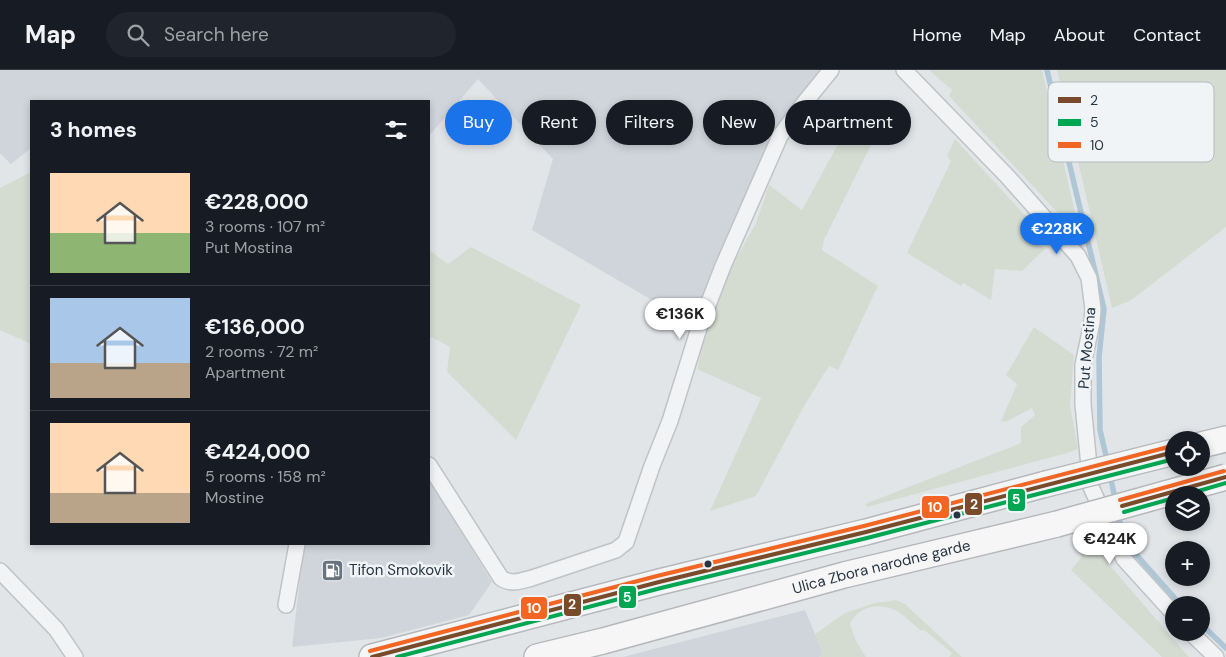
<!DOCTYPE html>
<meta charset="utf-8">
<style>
body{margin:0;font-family:"DM Sans",sans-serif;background:#20242c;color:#f1f3f6;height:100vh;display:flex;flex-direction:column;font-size:19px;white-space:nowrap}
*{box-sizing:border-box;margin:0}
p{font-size:16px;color:#9ea1a6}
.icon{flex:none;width:28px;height:28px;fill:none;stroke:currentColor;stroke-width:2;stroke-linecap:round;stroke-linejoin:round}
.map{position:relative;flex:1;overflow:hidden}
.panel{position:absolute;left:30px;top:30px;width:400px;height:445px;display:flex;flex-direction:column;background:#171b24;border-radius:0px;box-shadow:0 2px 8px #0003}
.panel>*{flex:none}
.hud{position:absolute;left:445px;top:30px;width:475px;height:45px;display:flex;gap:10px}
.controls{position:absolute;left:1165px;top:361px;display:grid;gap:10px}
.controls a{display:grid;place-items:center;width:45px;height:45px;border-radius:50%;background:#171b24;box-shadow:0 2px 8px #0003;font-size:25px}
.price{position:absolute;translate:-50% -42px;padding:0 11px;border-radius:18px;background:#fff;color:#222;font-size:16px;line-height:32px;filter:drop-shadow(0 1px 2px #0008)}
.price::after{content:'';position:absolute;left:50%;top:30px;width:15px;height:11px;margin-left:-8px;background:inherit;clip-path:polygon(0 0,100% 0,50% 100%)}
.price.on{background:#1a73e8;color:#fff}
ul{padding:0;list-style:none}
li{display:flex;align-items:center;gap:15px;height:125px;padding:0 20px}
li+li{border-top:1px solid #363941}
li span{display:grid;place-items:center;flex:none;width:140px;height:100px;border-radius:0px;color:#555}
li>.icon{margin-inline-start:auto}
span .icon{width:60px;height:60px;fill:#fffc;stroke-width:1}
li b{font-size:21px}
h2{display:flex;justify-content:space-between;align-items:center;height:60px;padding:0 20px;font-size:21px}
.pill{padding:0 18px;border-radius:22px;background:#171b24;box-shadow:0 2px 8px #0003;font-size:18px;line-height:45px}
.pill.on{background:#1a73e8;color:#fff}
header{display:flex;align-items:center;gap:30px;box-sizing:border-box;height:70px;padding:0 25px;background:#171b24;border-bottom:1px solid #363941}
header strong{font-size:24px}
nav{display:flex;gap:28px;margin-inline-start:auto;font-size:18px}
.search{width:350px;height:45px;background:#20242c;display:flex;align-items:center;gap:12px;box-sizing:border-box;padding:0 18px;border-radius:28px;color:#9ea1a6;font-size:19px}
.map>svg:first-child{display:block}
.built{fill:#d0d5db}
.green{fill:#d4dcd2}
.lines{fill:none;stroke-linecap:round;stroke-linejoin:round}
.stream{stroke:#aec6d5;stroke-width:5.5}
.minor-casing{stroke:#c0c3c6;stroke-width:18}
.trunk-casing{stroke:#b4b8bd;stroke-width:28}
.minor{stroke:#f2f3f4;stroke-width:15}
.trunk{stroke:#f6f6f7;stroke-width:25}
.trunk-bridge-casing{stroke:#b4b8bd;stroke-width:28;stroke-linecap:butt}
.trunk-bridge{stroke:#f6f6f7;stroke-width:25}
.bus-1-casing{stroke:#f0f4f7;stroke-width:8}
.bus-2-casing{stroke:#f0f4f7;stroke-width:8}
.bus-3-casing{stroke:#f0f4f7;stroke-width:8}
.bus-1{stroke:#7a4b2a;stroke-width:4}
.bus-2{stroke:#00a651;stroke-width:4}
.bus-3{stroke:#f26522;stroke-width:4}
.bus-dot{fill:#273543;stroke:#f0f4f7;stroke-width:2}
.labels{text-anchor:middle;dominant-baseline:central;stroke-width:5;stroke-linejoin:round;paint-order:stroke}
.street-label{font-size:15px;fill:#273543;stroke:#f0f4f7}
.poi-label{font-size:15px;fill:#273543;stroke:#f0f4f7;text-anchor:start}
.key{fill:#f0f4f7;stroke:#b4bbc1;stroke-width:1}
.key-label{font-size:14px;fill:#273543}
.line-badge{stroke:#f0f4f7;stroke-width:2}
.badge-label{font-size:14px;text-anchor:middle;font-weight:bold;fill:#fff}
</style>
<header>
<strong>Map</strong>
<div class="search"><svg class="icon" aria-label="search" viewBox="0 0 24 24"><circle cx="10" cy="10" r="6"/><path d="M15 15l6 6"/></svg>Search here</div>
<nav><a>Home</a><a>Map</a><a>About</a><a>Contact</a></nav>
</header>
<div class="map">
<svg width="1226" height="587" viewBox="0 0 1226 587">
<rect width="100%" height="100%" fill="#e2e5e8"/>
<!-- built -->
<path class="built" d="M 0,0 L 821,0 L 776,61 L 693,254 L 532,160 L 553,89 L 478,9 L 429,66 L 429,31 L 31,31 L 31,78 L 11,94 L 0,83 Z
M 429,410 L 492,512 L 469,545 L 381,568 L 292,577 L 304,474 L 429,474 Z
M 805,540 L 823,583 L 819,587 L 623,587 Z"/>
<!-- green -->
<path class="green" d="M 929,0 L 1042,0 L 1081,168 L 949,26 L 952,20 Z
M 1057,0 L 1226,0 L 1226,157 L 1130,231 L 1112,238 Z
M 847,58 L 873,71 L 824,170 L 822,180 L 878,216 L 838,300 L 829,296 L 804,336 L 756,426 L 710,441 L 761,328 L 697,299 L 706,262 L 730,200 L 756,153 L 769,115 L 802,140 Z
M 955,69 L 1031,152 L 1032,170 L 1045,179 L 1022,201 L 995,199 L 991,230 L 963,213 L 961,216 L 907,183 L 951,91 L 947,86 Z
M 31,102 L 31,274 L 0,260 L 0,118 Z
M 471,177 L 581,235 L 516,370 L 447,302 L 450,277 L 429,266 L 429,180 L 448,194 Z
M 1034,257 L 1074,285 L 1070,336 L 1078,379 L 1067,383 L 867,437 L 865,434 L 1021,373 L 1021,357 L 1035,345 L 1032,338 L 1006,352 L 1001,351 L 1017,314 L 1006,305 Z
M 1095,469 L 1105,490 L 1189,587 L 1162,587 L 1071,500 L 1081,488 L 1080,473 Z
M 896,530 L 905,534 L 962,587 L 949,587 L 952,583 L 924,560 L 921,561 C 914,555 907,548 900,543 C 883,531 858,535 850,554 L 856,571 L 866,587 L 819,587 L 823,583 L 815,564 L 845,543 L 875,533 Z"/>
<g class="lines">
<!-- stream -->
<path class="stream" d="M 1047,0 L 1104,239 L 1099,287 L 1100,360 L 1108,394
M 1110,405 L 1116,433
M 1118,444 L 1124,471 L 1181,535
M 1201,554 L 1226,578"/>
<defs>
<path id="minor" d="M 904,0 L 1007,106 L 1078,186 L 1089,208 L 1093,239 L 1092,252 L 1083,295 L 1083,334 L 1091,417 L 1124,489 L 1174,544
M 429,395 L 501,508 C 511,515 521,511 532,508 L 616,480 L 626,472 L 652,396 L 670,351 L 699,258 L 723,196 L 780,66 L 805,32 L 831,0
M 0,501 L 56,559 L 75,587
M 286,535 L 297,474
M 1190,562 L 1216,587"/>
<g id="trunk">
<path d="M 1201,375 L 1226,369"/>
<path d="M 372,587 L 659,512 L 866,462 L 1046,414"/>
<path id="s1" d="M 537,587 L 603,571 L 844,505 L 1057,454"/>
</g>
</defs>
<!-- minor casing -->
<use href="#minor" class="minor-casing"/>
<!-- trunk casing -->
<use href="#trunk" class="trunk-casing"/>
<!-- minor -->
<use href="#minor" class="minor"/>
<!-- trunk -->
<use href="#trunk" class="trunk"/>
<defs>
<path id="trunk-bridge" d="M 1046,414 L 1174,382
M 1057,454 L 1226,407"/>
</defs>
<!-- trunk-bridge casing -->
<use href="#trunk-bridge" class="trunk-bridge-casing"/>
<!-- trunk-bridge -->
<use href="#trunk-bridge" class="trunk-bridge"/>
<defs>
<path id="bus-1" d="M 1122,436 L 1226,407
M 372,587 L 659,512 L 866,462 L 1174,382"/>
<path id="bus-2" d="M 1185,425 L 1226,413
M 1124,442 L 1174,428
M 397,587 L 661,518 L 867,468 L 1174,389"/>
<path id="bus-3" d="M 1120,430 L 1224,401
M 370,581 L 657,506 L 864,456 L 1172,376"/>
</defs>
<!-- bus-1 casing -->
<use href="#bus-1" class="bus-1-casing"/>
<!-- bus-2 casing -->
<use href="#bus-2" class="bus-2-casing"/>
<!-- bus-3 casing -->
<use href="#bus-3" class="bus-3-casing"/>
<!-- bus-1 -->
<use href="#bus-1" class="bus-1"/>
<!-- bus-2 -->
<use href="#bus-2" class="bus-2"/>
<!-- bus-3 -->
<use href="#bus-3" class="bus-3"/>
</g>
<!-- icons -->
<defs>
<symbol id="fuel-square" viewBox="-11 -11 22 22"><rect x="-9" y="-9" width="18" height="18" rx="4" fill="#68737d" stroke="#f0f4f7"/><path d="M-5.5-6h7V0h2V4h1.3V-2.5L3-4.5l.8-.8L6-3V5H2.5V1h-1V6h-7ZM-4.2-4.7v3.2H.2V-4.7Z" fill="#fff"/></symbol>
</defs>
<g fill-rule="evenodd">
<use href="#fuel-square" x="320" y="488" width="25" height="25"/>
</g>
<!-- markers -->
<g class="bus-dot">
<circle cx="957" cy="445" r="4.5"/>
<circle cx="708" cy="494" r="4.5"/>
</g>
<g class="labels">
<!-- street labels -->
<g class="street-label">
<text transform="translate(1087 278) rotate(-85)">Put Mostina</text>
<text stroke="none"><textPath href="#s1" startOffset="356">Ulica Zbora narodne garde</textPath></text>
</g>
<!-- poi labels -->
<g class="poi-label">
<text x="349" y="500">Tifon Smokovik</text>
</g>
</g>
<!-- legend -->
<rect x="1048" y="12" width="166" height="80" rx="8" class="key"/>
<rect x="1058" y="27" width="23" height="6" fill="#7a4b2a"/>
<rect x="1058" y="49" width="23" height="7" fill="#00a651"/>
<rect x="1058" y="72" width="23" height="6" fill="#f26522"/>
<g class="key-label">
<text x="1090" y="35">2</text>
<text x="1090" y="57">5</text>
<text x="1090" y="80">10</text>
</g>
<g class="line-badge">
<rect x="1007" y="418" width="19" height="24" rx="5" fill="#00a651"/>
<rect x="964" y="422" width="19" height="24" rx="5" fill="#7a4b2a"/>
<rect x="921" y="425" width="29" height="24" rx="5" fill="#f26522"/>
<rect x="618" y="515" width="19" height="24" rx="5" fill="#00a651"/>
<rect x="563" y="523" width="19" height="24" rx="5" fill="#7a4b2a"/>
<rect x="520" y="526" width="28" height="24" rx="5" fill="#f26522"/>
</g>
<g class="badge-label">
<text x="1016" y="434">5</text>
<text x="974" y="439">2</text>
<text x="935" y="442">10</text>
<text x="627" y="532">5</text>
<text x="572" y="539">2</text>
<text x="534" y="543">10</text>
</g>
</svg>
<div class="controls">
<a><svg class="icon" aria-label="locate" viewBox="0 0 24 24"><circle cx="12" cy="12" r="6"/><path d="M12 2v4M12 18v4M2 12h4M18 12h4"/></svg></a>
<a><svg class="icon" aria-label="layers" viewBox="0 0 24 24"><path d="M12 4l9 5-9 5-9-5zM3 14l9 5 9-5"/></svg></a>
<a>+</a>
<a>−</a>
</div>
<b class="price on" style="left:1057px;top:185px">€228K</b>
<b class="price" style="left:680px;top:270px">€136K</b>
<b class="price" style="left:1110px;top:495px">€424K</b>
<div class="hud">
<a class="pill on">Buy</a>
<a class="pill">Rent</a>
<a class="pill">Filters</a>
<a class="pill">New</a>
<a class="pill">Apartment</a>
</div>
<section class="panel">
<h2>3 homes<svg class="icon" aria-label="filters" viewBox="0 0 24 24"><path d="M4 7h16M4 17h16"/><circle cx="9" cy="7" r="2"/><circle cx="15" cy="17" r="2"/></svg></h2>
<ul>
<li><span style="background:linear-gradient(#ffd9b3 60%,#8fb573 0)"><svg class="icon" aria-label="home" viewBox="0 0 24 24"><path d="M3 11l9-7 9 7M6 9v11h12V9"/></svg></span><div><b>€228,000</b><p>3 rooms · 107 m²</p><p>Put Mostina</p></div></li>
<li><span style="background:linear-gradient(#a9c7e8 65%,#b9a48a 0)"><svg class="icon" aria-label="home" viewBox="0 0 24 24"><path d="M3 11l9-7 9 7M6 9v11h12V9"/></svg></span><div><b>€136,000</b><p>2 rooms · 72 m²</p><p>Apartment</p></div></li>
<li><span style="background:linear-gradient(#ffd9b3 70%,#b9a48a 0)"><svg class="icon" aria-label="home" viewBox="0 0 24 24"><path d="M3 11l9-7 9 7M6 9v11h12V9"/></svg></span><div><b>€424,000</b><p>5 rooms · 158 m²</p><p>Mostine</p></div></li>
</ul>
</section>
</div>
